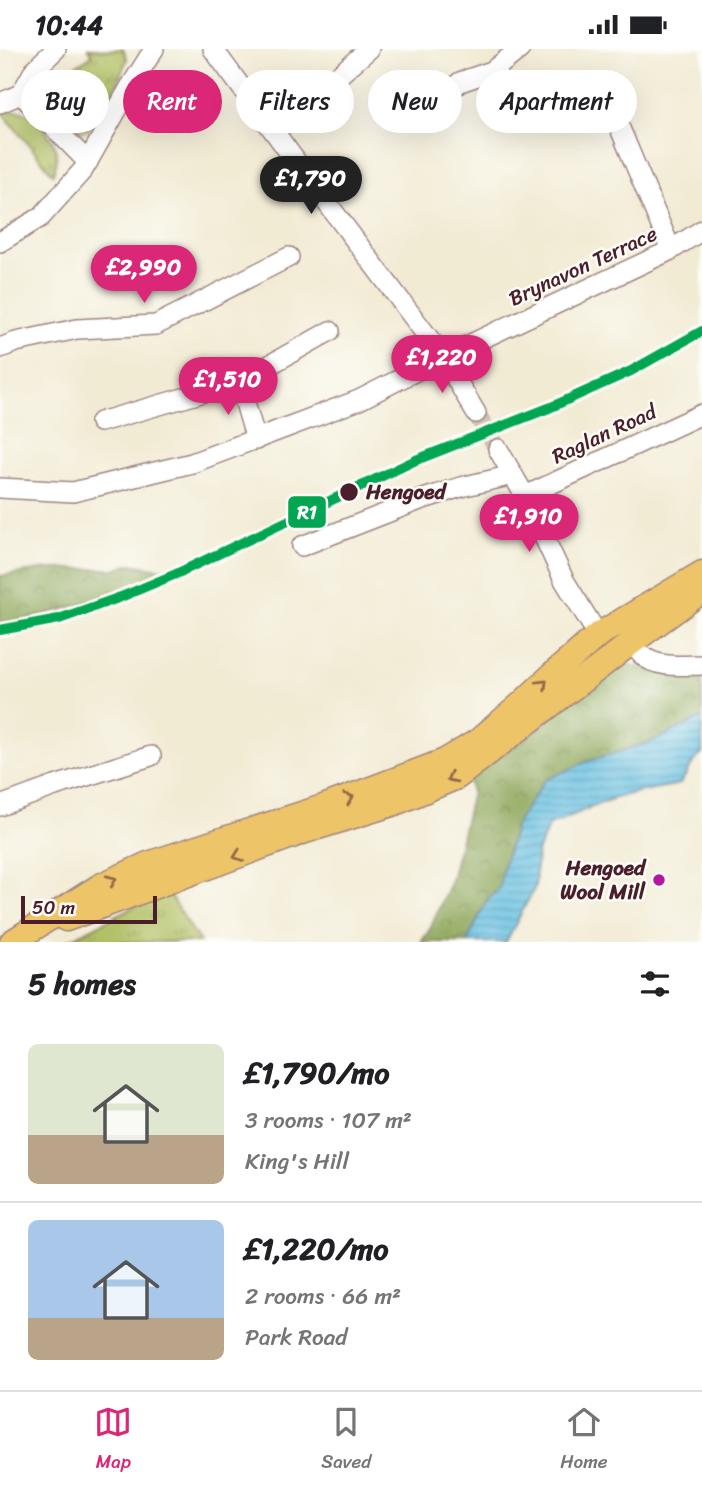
<!DOCTYPE html>
<meta charset="utf-8">
<style>
body{margin:0;font-family:Sriracha,sans-serif;background:#f6f6f6;color:#202124;height:100vh;display:flex;flex-direction:column;font-size:26px;white-space:nowrap}
*{box-sizing:border-box;margin:0}
p{font-size:23px;color:#757577}
.icon{flex:none;width:38px;height:38px;fill:none;stroke:currentColor;stroke-width:2;stroke-linecap:round;stroke-linejoin:round}
.map{position:relative;height:893px;overflow:hidden}
.details{display:flex;flex-direction:column;background:#fff;flex:1}
.details>*{flex:none}
.hud{position:absolute;left:21px;top:21px;width:662px;height:63px;display:flex;gap:14px}
.scale{position:absolute;left:21px;bottom:18px;width:136px;box-sizing:border-box;padding-left:7px;border:4px solid #4a1f2b;border-top:0;font-size:19px;line-height:24px;white-space:nowrap;color:#4a1f2b;-webkit-text-stroke:5px #fdfcf7;paint-order:stroke}
.price{position:absolute;translate:-50% -60px;padding:0 16px;border-radius:24px;background:#db2777;color:#fff;font-size:23px;line-height:46px;filter:drop-shadow(0 2px 4px #0008)}
.price::after{content:'';position:absolute;left:50%;top:42px;width:21px;height:16px;margin-left:-10px;background:inherit;clip-path:polygon(0 0,100% 0,50% 100%)}
.price.selected{background:#222;color:#fff}
ul{padding:0;list-style:none}
li{display:flex;align-items:center;gap:21px;height:175px;padding:0 28px}
li+li{border-top:2px solid #e0e0e0}
li span{display:grid;place-items:center;flex:none;width:196px;height:140px;border-radius:10px;color:#555}
li>.icon{margin-inline-start:auto}
span .icon{width:84px;height:84px;fill:#fffc;stroke-width:1}
li b{font-size:30px}
h2{display:flex;justify-content:space-between;align-items:center;height:84px;padding:0 28px;font-size:30px}
.chip{padding:0 24px;border-radius:32px;background:#fff;box-shadow:0 7px 28px #0002;font-size:24px;line-height:63px}
.chip.selected{background:#db2777;color:#fff}
.status{display:flex;justify-content:space-between;align-items:center;height:49px;padding:0 35px;background:#fff;direction:ltr}
.status svg{height:19px;fill:currentColor}
.menu{display:flex;justify-content:space-around;align-items:center;height:98px;border-top:2px solid #e0e0e0;background:#fff;font-size:19px;color:#757577}
.menu a{display:grid;justify-items:center;gap:4px}
.menu .selected{color:#db2777}
.map>svg:first-child{display:block}
.grass{fill:url(#grass-tufts);stroke:#7d6f46;stroke-width:2}
.forest{fill:url(#forest-crowns);stroke:#6b6242;stroke-width:2}
.water{fill:url(#water-rules);stroke:#587086;stroke-width:2}
.lines{fill:none;stroke-linecap:round;stroke-linejoin:round}
.minor-tunnel{stroke:#d0c2b2;stroke-width:19;stroke-dasharray:19 10;stroke-linecap:butt}
.minor-casing{stroke:#9e8580;stroke-width:22}
.major-casing{stroke:#9e8580;stroke-width:27}
.minor{stroke:#fff;stroke-width:19}
.major{stroke:#eec469;stroke-width:24}
.rail-1-casing{stroke:#fdfcf7;stroke-width:16}
.rail-1{stroke:#00a651;stroke-width:10}
.oneway{stroke:#946947}
.stop-dot{fill:#4a1f2b;stroke:#fdfcf7;stroke-width:2.5}
.poi-dot{fill:#b5179e;stroke:#fdfcf7;stroke-width:2.5}
.labels{text-anchor:middle;dominant-baseline:central;stroke-width:5;stroke-linejoin:round;paint-order:stroke}
.street-label{font-size:21px;fill:#4a1f2b;stroke:#fdfcf7}
.stop-label{font-size:21px;font-weight:bold;fill:#4a1f2b;stroke:#fdfcf7;text-anchor:start}
.poi-label{font-size:21px;font-weight:bold;fill:#4a1f2b;stroke:#fdfcf7;text-anchor:end}
.line-badge{stroke:#fdfcf7;stroke-width:2.5}
.badge-label{font-size:19px;text-anchor:middle;font-weight:bold;fill:#fff}
</style>
<div class="status"><b>10:44</b><svg viewBox="0 0 49 12"><path d="M0 12V9h3v3zM5 12V6h3v6zM10 12V3h3v9zM15 12V0h3v12zM26 1h20v11H26zM47 4h2v5h-2z"/></svg></div>
<div class="map">
<svg width="702" height="893" viewBox="0 0 702 893">
<defs>
<pattern id="grass-tufts" width="24" height="20" patternUnits="userSpaceOnUse" patternTransform="scale(1.75)"><rect width="24" height="20" fill="#b0bf62"/><path d="M3 7l-1-3M5 7V3M7 7l1-3M15 17l-1-3M17 17v-4M19 17l1-3" fill="none" stroke="#919b51"/></pattern>
<pattern id="forest-crowns" width="20" height="18" patternUnits="userSpaceOnUse" patternTransform="scale(1.75)"><rect width="20" height="18" fill="#8ca658"/><path d="M2 6a3 3 0 1 1 6 0M12 15a3 3 0 1 1 6 0" fill="none" stroke="#748749"/></pattern>
<pattern id="water-rules" width="6" height="5" patternUnits="userSpaceOnUse" patternTransform="scale(1.75)"><rect width="6" height="5" fill="#65c0e2"/><path d="M0 2.5h6" fill="none" stroke="#559bb7"/></pattern>
</defs>
<rect width="100%" height="100%" fill="#fdfcf7"/>
<filter id="ink" filterUnits="userSpaceOnUse"><feTurbulence type="fractalNoise" baseFrequency=".0143" numOctaves="2"/><feDisplacementMap in="SourceGraphic" scale="14" xChannelSelector="R" yChannelSelector="G"/><feConvolveMatrix kernelMatrix="1 2 1 2 8 2 1 2 1" color-interpolation-filters="sRGB"/></filter>
<filter id="wash" filterUnits="userSpaceOnUse"><feTurbulence type="fractalNoise" baseFrequency=".00686" numOctaves="4" result="noise"/><feDisplacementMap in="SourceGraphic" scale="28" xChannelSelector="R" yChannelSelector="G"/><feGaussianBlur stdDeviation="1.57" result="paint"/><feColorMatrix in="noise" values="0 0 0 0 0 0 0 0 0 0 0 0 0 0 0 0 0 1.4 0 .05"/><feComposite in="paint" operator="in"/></filter>
<g filter="url(#wash)">
<rect width="100%" height="100%" fill="#f2ebd4"/>
<!-- grass -->
<path class="grass" d="M 88,0 C 100,0 112,2 123,0 L 127,10 C 121,27 102,73 87,81 C 82,83 76,83 70,82 L 45,58 C 46,45 41,36 47,24 L 53,32 L 92,6 Z
M 1,62 C 11,62 24,61 33,67 C 36,70 38,73 41,76 C 55,92 61,104 53,125 Z
M 166,841 L 200,893 L 65,893 Z"/>
<!-- forest -->
<path class="forest" d="M 130,515 L 167,521 C 150,528 134,537 117,543 C 79,557 40,568 0,576 L 0,527 L 48,520 L 118,520 Z
M 617,612 L 679,629 L 702,629 L 702,669 L 651,693 L 588,712 L 517,773 L 504,814 L 499,839 L 487,851 L 467,893 L 421,893 L 430,880 L 451,831 L 472,743 L 468,729 L 536,683 L 571,650 Z"/>
<!-- water -->
<path class="water" d="M 702,669 L 702,705 L 694,712 L 680,735 C 659,739 636,742 615,749 C 592,756 572,768 549,776 L 537,803 L 535,838 L 506,893 L 467,893 L 487,851 L 499,839 L 504,814 L 517,773 L 545,731 L 588,712 L 651,693 Z"/>
</g>
<g filter="url(#ink)">
<g class="lines">
<!-- minor-tunnel -->
<path class="minor-tunnel" d="M 476,364 L 498,400"/>
<defs>
<path id="minor" d="M 213,0 L 312,134 L 443,308 L 476,364
M 21,45 L 88,113
M 443,48 L 460,33 L 492,22 L 520,0
M 0,54 L 21,45 L 35,20 L 56,0
M 616,70 L 671,201
M 274,83 L 369,0
M 0,193 L 41,168 L 83,121 L 130,38 L 154,0
M 0,299 L 16,293 L 77,280 L 156,276 L 289,208
M 239,333 L 256,391
M 100,373 L 239,333 L 330,282
M 498,400 L 525,447 L 564,531 L 598,586
M 0,439 L 73,443 L 192,414 L 359,351 L 443,308 L 671,201 L 702,181
M 525,447 L 702,365
M 302,497 L 420,451 L 461,438 L 513,426
M 632,593 C 635,597 638,602 642,606 C 657,620 684,616 702,616
M 0,757 L 55,737 L 151,707"/>
<path id="major" d="M 66,870 L 305,782 L 395,754 L 457,728 L 632,593 L 702,542
M 12,893 L 100,837 L 148,815 L 326,757 L 445,712 L 478,692 L 518,658 L 552,626 L 598,586 L 702,524"/>
</defs>
<!-- minor casing -->
<use href="#minor" class="minor-casing"/>
<!-- major casing -->
<use href="#major" class="major-casing"/>
<!-- minor -->
<use href="#minor" class="minor"/>
<!-- major -->
<use href="#major" class="major"/>
<defs>
<path id="rail-1" d="M 0,581 L 59,570 L 121,548 L 176,525 L 416,411 L 549,359 L 631,322 L 702,282"/>
</defs>
<!-- rail-1 casing -->
<use href="#rail-1" class="rail-1-casing"/>
<!-- rail-1 -->
<use href="#rail-1" class="rail-1"/>
</g>
<!-- one-way arrows -->
<defs><path id="oneway-chevron" d="M-2-3.5L2.5 0L-2 3.5" fill="none" stroke-width="1.6" stroke-linecap="round" stroke-linejoin="round" transform="scale(1.75)"/></defs>
<g class="oneway">
<use href="#oneway-chevron" transform="translate(543 635) rotate(-44)"/>
<use href="#oneway-chevron" transform="translate(451 729) rotate(153)"/>
<use href="#oneway-chevron" transform="translate(349 749) rotate(-20)"/>
<use href="#oneway-chevron" transform="translate(238 807) rotate(160)"/>
<use href="#oneway-chevron" transform="translate(112 831) rotate(-25)"/>
</g>
</g>
<!-- markers -->
<circle class="stop-dot" cx="349" cy="443" r="10"/>
<circle class="poi-dot" cx="659" cy="831" r="7"/>
<g class="labels">
<!-- street labels -->
<g class="street-label">
<text transform="translate(583 217) rotate(-25)">Brynavon Terrace</text>
<text transform="translate(604 385) rotate(-25)">Raglan Road</text>
</g>
<!-- stop labels -->
<g class="stop-label">
<text x="366" y="443">Hengoed</text>
</g>
<!-- poi labels -->
<g class="poi-label">
<text x="645" y="819">Hengoed<tspan x="645" dy="24">Wool Mill</tspan></text>
</g>
</g>
<rect class="line-badge" x="287" y="446" width="40" height="34" rx="7" fill="#00a651"/>
<g class="badge-label">
<text x="307" y="470">R1</text>
</g>
</svg>
<div class="scale">50 m</div>
<b class="price selected" style="left:311px;top:167px">£1,790</b>
<b class="price" style="left:144px;top:256px">£2,990</b>
<b class="price" style="left:442px;top:346px">£1,220</b>
<b class="price" style="left:228px;top:368px">£1,510</b>
<b class="price" style="left:529px;top:505px">£1,910</b>
<div class="hud">
<a class="chip">Buy</a>
<a class="chip selected">Rent</a>
<a class="chip">Filters</a>
<a class="chip">New</a>
<a class="chip">Apartment</a>
</div>
</div>
<section class="details">
<h2>5 homes<svg class="icon" aria-label="filters" viewBox="0 0 24 24"><path d="M4 7h16M4 17h16"/><circle cx="9" cy="7" r="2"/><circle cx="15" cy="17" r="2"/></svg></h2>
<ul>
<li><span style="background:linear-gradient(#dfe7d0 65%,#b9a48a 0)"><svg class="icon" aria-label="home" viewBox="0 0 24 24"><path d="M3 11l9-7 9 7M6 9v11h12V9"/></svg></span><div><b>£1,790/mo</b><p>3 rooms · 107 m²</p><p>King's Hill</p></div></li>
<li><span style="background:linear-gradient(#a9c7e8 70%,#b9a48a 0)"><svg class="icon" aria-label="home" viewBox="0 0 24 24"><path d="M3 11l9-7 9 7M6 9v11h12V9"/></svg></span><div><b>£1,220/mo</b><p>2 rooms · 66 m²</p><p>Park Road</p></div></li>
</ul>
</section>
<nav class="menu">
<a class="selected"><svg class="icon" aria-label="map" viewBox="0 0 24 24"><path d="M3 6l6-2 6 2 6-2v14l-6 2-6-2-6 2zM9 4v14M15 6v14"/></svg>Map</a>
<a><svg class="icon" aria-label="saved" viewBox="0 0 24 24"><path d="M7 4h10v16l-5-4-5 4z"/></svg>Saved</a>
<a><svg class="icon" aria-label="home" viewBox="0 0 24 24"><path d="M3 11l9-7 9 7M6 9v11h12V9"/></svg>Home</a>
</nav>
